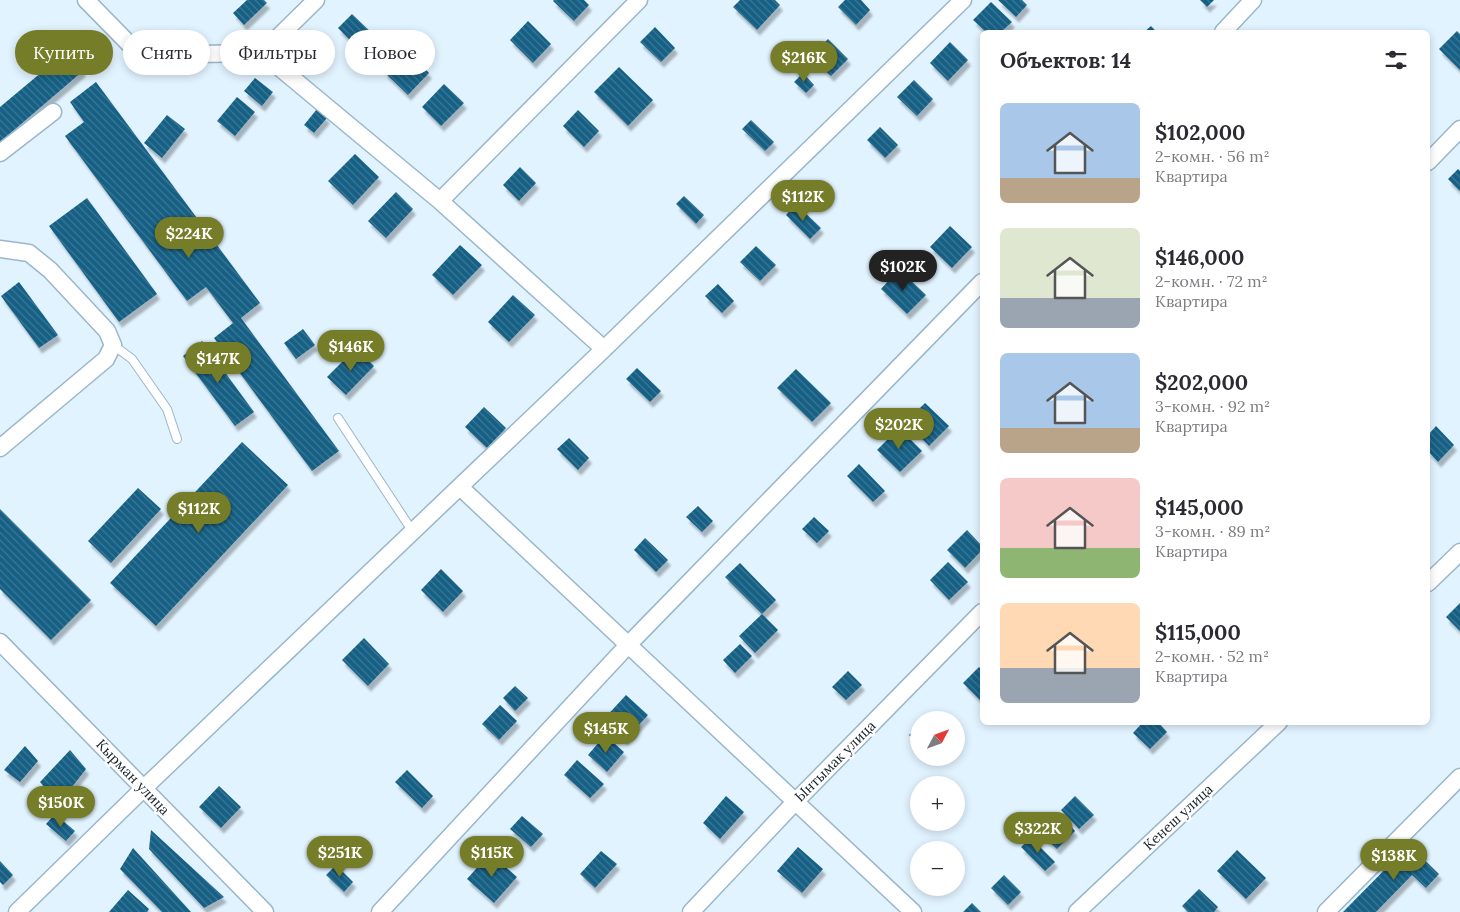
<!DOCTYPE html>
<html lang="ru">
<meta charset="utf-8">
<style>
body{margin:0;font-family:Lora,serif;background:#f2f2f3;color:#2b2b33;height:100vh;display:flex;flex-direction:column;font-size:19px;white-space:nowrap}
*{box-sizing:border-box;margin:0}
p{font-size:16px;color:#7c7c81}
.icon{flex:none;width:28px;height:28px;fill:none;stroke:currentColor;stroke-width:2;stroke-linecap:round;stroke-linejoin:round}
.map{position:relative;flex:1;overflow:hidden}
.details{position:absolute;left:980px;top:30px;width:450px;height:695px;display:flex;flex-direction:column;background:#fff;border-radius:8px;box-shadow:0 2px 8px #0003}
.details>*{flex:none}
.banner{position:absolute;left:15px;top:30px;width:475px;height:45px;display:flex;gap:10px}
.needle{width:32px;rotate:49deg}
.fabs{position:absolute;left:910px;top:711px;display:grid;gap:10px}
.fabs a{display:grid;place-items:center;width:55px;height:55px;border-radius:50%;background:#fff;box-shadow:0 2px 8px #0003;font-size:25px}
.price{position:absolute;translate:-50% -42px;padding:0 11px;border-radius:18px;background:#757d29;color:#fff;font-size:16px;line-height:32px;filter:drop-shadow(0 1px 2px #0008)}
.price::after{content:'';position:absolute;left:50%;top:30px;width:15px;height:11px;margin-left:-8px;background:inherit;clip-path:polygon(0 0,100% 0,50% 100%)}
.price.current{background:#222;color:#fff}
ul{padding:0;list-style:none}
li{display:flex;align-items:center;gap:15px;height:125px;padding:0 20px}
li span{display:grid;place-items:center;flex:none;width:140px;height:100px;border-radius:8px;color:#555}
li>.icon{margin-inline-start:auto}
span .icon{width:60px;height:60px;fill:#fffc;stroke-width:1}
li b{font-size:21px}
h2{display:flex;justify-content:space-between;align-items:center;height:60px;padding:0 20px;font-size:21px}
.pill{padding:0 18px;border-radius:22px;background:#fff;box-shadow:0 2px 8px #0003;font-size:18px;line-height:45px}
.pill.current{background:#757d29;color:#fff}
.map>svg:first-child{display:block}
.building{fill:url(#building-back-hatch);filter:url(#shadow)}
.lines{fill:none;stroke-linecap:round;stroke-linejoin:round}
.lane-casing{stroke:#9ab7c9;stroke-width:10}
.street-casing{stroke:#9ab7c9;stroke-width:19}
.lane{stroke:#fff;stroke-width:8}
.street{stroke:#fff;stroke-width:16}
.labels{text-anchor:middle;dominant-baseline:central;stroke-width:5;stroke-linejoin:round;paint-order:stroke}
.street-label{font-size:14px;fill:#152027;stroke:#fff}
</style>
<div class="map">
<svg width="1460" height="912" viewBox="0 0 1460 912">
<defs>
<pattern id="building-back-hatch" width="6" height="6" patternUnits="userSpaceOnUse" patternTransform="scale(1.25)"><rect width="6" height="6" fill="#156085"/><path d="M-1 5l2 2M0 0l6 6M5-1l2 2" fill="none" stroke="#3e7793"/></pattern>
<filter id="shadow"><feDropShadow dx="3" dy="5.5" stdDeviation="1" flood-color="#0004"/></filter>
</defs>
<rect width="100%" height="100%" fill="#e1f3ff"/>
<!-- building -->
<path class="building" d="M 247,0 L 264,0 L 267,3 L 244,25 L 233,13 Z
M 554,0 L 584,0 L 589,5 L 574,21 L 553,1 Z
M 740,0 L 775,0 L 780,5 L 757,30 L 733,7 Z
M 845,0 L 861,0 L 870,10 L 856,25 L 838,7 Z
M 998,0 L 1022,0 L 1027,5 L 1016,17 Z
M 1200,0 L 1214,0 L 1207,7 Z
M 991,2 L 1012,22 L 1001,32 L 986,32 L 973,20 Z
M 352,14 L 376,37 L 362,52 L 338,28 Z
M 528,21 L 551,44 L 533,63 L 510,40 Z
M 1151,26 L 1157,32 L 1144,32 Z
M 655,27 L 675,48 L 661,62 L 640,42 Z
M 1457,31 L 1460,34 L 1460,70 L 1439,49 Z
M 828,39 L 848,59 L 831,76 L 810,57 Z
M 950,42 L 968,60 L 948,81 L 930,63 Z
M 406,49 L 429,73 L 408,95 L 384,72 Z
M 67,51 L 83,71 L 0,142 L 0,107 Z
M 619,67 L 653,100 L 628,126 L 594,92 Z
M 803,73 L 814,85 L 806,93 L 794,82 Z
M 255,78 L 273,92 L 262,106 L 244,91 Z
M 914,80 L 933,99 L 917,116 L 897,97 Z
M 96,82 L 260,303 L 241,318 L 339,451 L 312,471 L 214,338 L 233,323 L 206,287 L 187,301 L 65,136 L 84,122 L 70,102 Z
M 444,84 L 464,103 L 441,126 L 422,107 Z
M 237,97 L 255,112 L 235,136 L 217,121 Z
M 317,109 L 327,118 L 314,133 L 304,125 Z
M 578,110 L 599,131 L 584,147 L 563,126 Z
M 167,115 L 185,129 L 162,158 L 144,143 Z
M 751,120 L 774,142 L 765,151 L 742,129 Z
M 880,127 L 898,145 L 885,158 L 867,140 Z
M 355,154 L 379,177 L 353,205 L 328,181 Z
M 520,167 L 536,183 L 519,201 L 503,185 Z
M 1458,169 L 1460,171 L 1460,191 L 1448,179 Z
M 396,192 L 413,209 L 386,238 L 368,221 Z
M 684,196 L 704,215 L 696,224 L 676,204 Z
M 87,198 L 157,294 L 119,322 L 49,226 Z
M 796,204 L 821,228 L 810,239 L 786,215 Z
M 950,226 L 972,247 L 952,268 L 930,247 Z
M 460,245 L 482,265 L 453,295 L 432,275 Z
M 756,246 L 776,265 L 760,281 L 740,262 Z
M 899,269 L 926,295 L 907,314 L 881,289 Z
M 19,282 L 58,335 L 39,348 L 1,296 Z
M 718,284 L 734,301 L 722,313 L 705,296 Z
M 513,295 L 535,315 L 509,342 L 488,322 Z
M 303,329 L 315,345 L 296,359 L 284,343 Z
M 202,341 L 254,412 L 235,426 L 183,356 Z
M 356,348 L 374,366 L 346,395 L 327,377 Z
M 637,368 L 661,391 L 650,402 L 626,379 Z
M 796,369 L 831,403 L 812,422 L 777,388 Z
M 925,403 L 949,426 L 929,446 L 906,422 Z
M 484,407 L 506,428 L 487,448 L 465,427 Z
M 1436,426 L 1454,445 L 1438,462 L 1428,451 L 1428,435 Z
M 899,428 L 922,451 L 900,472 L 877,450 Z
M 569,438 L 589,458 L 578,470 L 557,449 Z
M 242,442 L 288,485 L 156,626 L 110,583 Z
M 859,464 L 885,491 L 873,502 L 847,476 Z
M 138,488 L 161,509 L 111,563 L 88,541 Z
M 698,506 L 713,521 L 702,532 L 686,517 Z
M 0,509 L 91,600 L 51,640 L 0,589 Z
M 814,517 L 829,531 L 817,543 L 802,529 Z
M 967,530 L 982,546 L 982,550 L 965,568 L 947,550 Z
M 645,538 L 668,560 L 656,572 L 634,550 Z
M 948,562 L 968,582 L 949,600 L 930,580 Z
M 740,563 L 776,600 L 762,614 L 725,577 Z
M 441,569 L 463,591 L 443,612 L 421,590 Z
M 1460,603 L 1460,631 L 1446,617 Z
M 762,614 L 778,630 L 755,653 L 739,636 Z
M 364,638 L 389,664 L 368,686 L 342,660 Z
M 740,644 L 752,656 L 735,673 L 723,660 Z
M 979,667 L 982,671 L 982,699 L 981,701 L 963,683 Z
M 848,671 L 862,685 L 846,700 L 832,687 Z
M 515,686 L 528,698 L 515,711 L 503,698 Z
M 626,695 L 648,715 L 625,740 L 603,720 Z
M 500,705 L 517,721 L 499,740 L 482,724 Z
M 932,712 L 940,720 L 924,720 Z
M 1143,722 L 1158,722 L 1167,732 L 1150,749 L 1133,733 Z
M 919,725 L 919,745 L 909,735 Z
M 605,735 L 624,752 L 607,772 L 588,755 Z
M 25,746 L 38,761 L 20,782 L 4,770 Z
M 70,750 L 86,769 L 58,805 L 40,782 Z
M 577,760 L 604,784 L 590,798 L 564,775 Z
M 407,770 L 433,796 L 422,808 L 395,782 Z
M 219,786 L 241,807 L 221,828 L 199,807 Z
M 726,796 L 744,812 L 720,839 L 703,823 Z
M 1075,796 L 1094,815 L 1079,829 L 1061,810 Z
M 55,814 L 75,831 L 66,841 L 46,824 Z
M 1059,814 L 1075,831 L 1057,849 L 1040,833 Z
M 522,816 L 543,834 L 531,847 L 510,829 Z
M 151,830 L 224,897 L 204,908 L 149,849 Z
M 1031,838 L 1055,862 L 1045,871 L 1021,847 Z
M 1409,845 L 1439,874 L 1426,888 L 1412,875 L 1376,912 L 1343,912 Z
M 798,847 L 823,869 L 802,893 L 777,871 Z
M 133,848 L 191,912 L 162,912 L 120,869 Z
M 1237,850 L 1266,878 L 1246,899 L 1217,871 Z
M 601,851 L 617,864 L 595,888 L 580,874 Z
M 490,853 L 517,877 L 494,903 L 467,879 Z
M 0,861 L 13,875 L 3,885 L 0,882 Z
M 336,865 L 353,882 L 344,892 L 326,875 Z
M 1004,875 L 1021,892 L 1008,905 L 991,888 Z
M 1199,889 L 1218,907 L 1214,912 L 1188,912 L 1182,906 Z
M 128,890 L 149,909 L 147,912 L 109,912 Z
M 972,903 L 981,912 L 963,912 Z"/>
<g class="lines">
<defs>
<path id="lane" d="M 113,345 L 132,359 L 167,409 L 177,439
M 338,418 L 413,532"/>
<path id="street" d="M 86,0 L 140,55 L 262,53 L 440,201 L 604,349
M 1223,32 L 1253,0
M 262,53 L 316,0
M 0,153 L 53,112
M 1428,162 L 1460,129
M 440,201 L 639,0
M 0,249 L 29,253 L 50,270 L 107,331 L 113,345 L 106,359 L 0,448
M 460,487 L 913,912
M 1428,583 L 1460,552
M 0,642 L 265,912
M 17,912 L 144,788 L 604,349 L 963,0
M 380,912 L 628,645 L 982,282
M 691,912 L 795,802 L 982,612
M 1077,912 L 1279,722
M 1326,912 L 1460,777"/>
</defs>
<!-- lane casing -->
<use href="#lane" class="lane-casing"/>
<!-- street casing -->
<use href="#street" class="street-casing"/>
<!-- lane -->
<use href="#lane" class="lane"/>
<!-- street -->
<use href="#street" class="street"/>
</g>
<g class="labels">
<!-- street labels -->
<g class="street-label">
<text transform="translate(835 761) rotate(-45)">Ынтымак улица</text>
<text transform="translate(133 777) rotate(46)">Кырман улица</text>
<text transform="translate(1178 817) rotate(-43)">Кенеш улица</text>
</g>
</g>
</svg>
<div class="fabs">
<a><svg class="needle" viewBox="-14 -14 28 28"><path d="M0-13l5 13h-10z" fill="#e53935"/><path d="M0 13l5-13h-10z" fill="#7c7c81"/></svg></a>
<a>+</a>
<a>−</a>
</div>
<b class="price" style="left:804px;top:83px">$216K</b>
<b class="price" style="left:803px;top:222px">$112K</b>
<b class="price" style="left:189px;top:259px">$224K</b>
<b class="price current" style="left:903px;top:292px">$102K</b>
<b class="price" style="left:351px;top:372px">$146K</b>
<b class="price" style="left:218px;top:384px">$147K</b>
<b class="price" style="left:899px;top:450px">$202K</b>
<b class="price" style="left:199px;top:534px">$112K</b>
<b class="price" style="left:606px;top:754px">$145K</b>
<b class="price" style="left:61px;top:828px">$150K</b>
<b class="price" style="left:1038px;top:854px">$322K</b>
<b class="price" style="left:340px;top:878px">$251K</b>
<b class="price" style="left:492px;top:878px">$115K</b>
<b class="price" style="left:1394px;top:881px">$138K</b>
<div class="banner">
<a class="pill current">Купить</a>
<a class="pill">Снять</a>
<a class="pill">Фильтры</a>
<a class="pill">Новое</a>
</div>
<section class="details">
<h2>Объектов: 14<svg class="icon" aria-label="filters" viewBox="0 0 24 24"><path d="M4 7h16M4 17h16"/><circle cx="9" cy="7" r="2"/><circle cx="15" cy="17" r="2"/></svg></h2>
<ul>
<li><span style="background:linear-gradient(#a9c7e8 75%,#b9a48a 0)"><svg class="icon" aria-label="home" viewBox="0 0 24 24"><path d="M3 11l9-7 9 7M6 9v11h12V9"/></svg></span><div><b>$102,000</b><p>2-комн. · 56 m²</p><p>Квартира</p></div></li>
<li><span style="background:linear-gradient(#dfe7d0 70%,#9aa5b1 0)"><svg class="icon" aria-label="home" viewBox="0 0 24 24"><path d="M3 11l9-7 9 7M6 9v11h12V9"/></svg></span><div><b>$146,000</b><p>2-комн. · 72 m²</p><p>Квартира</p></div></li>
<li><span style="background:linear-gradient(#a9c7e8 75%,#b9a48a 0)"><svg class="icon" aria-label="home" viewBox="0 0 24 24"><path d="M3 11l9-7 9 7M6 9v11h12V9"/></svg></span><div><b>$202,000</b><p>3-комн. · 92 m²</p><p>Квартира</p></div></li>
<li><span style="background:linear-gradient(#f6c9c9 70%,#8fb573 0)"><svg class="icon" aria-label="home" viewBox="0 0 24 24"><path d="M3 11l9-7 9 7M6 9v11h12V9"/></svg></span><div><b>$145,000</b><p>3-комн. · 89 m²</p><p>Квартира</p></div></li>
<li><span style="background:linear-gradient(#ffd9b3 65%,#9aa5b1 0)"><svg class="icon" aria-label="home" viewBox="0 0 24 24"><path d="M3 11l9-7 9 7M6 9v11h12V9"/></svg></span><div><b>$115,000</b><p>2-комн. · 52 m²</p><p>Квартира</p></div></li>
</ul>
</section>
</div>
